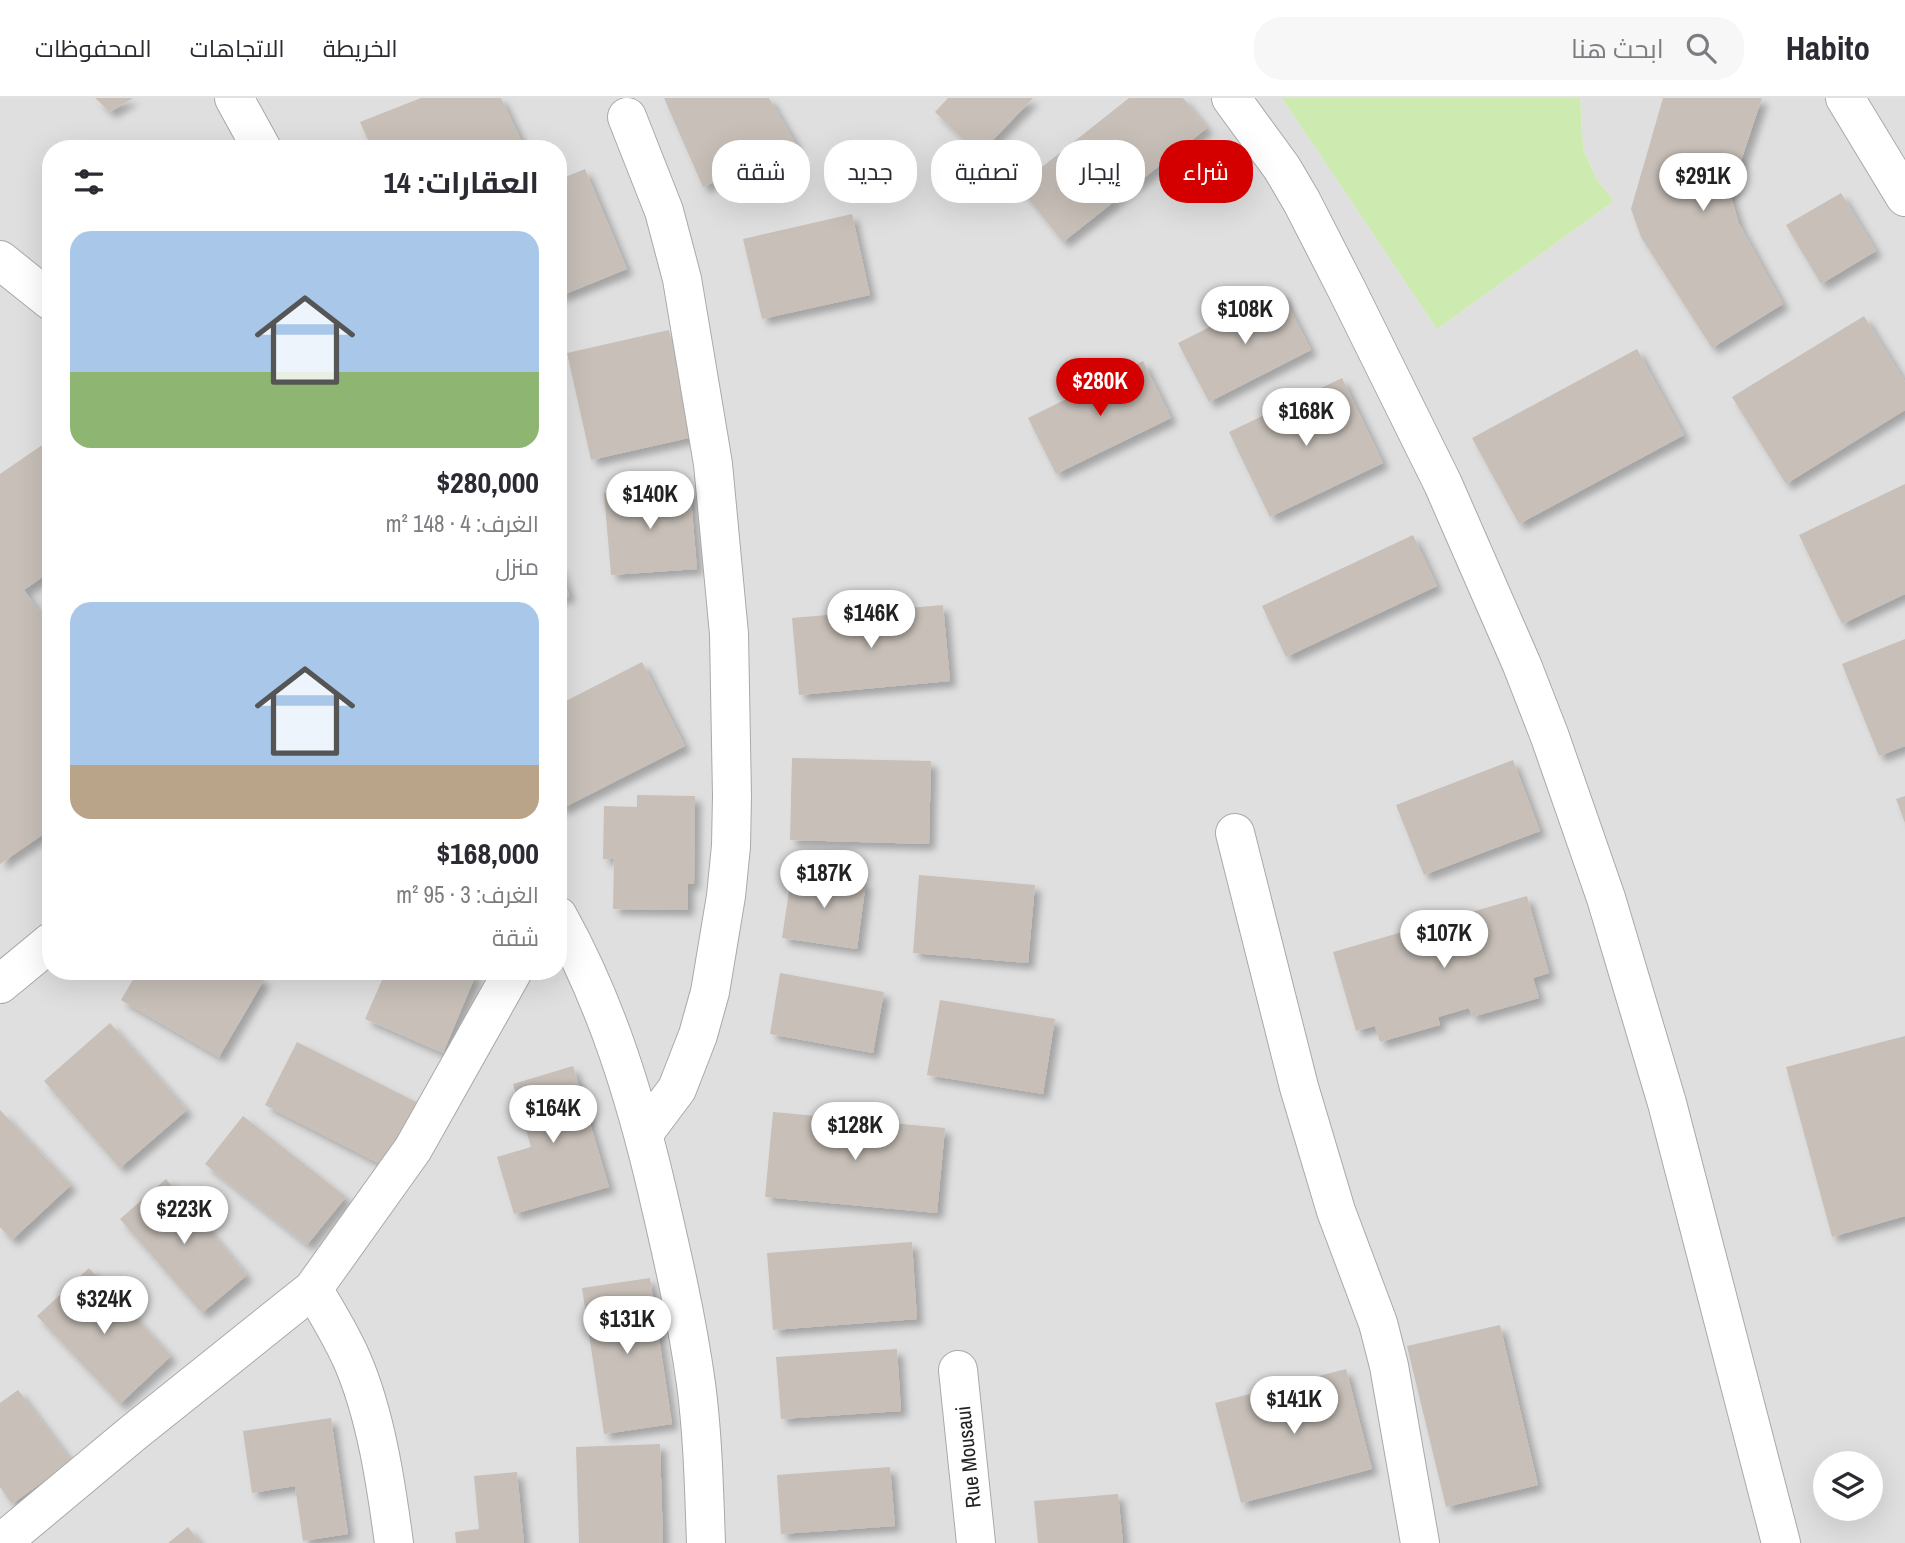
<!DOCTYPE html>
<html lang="ar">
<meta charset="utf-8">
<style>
body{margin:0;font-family:"Archivo Narrow",Cairo,sans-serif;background:#f7f7f7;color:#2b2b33;direction:rtl;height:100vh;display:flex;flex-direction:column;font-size:26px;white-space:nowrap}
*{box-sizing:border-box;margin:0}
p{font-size:23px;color:#7c7c81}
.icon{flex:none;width:38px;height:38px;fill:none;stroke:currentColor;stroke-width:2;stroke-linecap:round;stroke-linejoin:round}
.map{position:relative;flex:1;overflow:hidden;direction:ltr}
.side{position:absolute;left:42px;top:42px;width:525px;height:840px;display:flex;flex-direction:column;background:#fff;border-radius:28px;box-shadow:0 7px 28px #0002;direction:rtl}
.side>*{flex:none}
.banner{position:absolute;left:588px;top:42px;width:665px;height:63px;direction:rtl;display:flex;gap:14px}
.controls{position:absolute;left:1813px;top:1353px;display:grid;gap:14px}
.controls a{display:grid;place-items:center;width:70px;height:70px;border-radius:50%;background:#fff;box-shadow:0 7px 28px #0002;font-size:35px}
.price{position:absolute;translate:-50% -60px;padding:0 16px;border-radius:24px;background:#fff;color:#222;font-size:23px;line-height:46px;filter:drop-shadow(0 2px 4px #0008)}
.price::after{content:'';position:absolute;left:50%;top:42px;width:21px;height:16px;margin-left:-10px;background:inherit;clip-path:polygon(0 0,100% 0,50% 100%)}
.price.selected{background:#d40000;color:#fff}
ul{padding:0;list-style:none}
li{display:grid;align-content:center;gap:14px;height:371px;padding:0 28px}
li span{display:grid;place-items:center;height:217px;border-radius:21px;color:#555}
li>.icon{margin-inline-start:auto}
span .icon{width:126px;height:126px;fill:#fffc;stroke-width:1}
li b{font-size:30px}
h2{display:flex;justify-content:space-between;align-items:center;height:84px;padding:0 28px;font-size:30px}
.chip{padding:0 24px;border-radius:28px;background:#fff;box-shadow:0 7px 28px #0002;font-size:24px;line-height:63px}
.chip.selected{background:#d40000;color:#fff}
header{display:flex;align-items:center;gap:42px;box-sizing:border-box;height:98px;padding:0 35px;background:#fff;border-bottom:2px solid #e1e1e2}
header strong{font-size:33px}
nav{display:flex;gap:38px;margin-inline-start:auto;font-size:24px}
.search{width:490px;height:63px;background:#f7f7f7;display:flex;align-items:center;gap:18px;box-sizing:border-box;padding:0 24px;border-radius:28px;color:#7c7c81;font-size:26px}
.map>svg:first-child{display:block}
.residential{fill:#e0dfdf;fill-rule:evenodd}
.grass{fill:#cdebb0}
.building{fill:#c7bfb8;filter:url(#shadow)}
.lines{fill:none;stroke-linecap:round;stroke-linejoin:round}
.minor-casing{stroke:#a9a9a9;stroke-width:40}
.minor{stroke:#fff;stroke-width:38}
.labels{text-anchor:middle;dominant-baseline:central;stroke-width:6;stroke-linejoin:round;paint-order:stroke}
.street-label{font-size:21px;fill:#222;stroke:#fff}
</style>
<header>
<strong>Habito</strong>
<div class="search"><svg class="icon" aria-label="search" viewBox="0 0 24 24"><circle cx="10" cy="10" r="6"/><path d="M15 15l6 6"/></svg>ابحث هنا</div>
<nav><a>الخريطة</a><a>الاتجاهات</a><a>المحفوظات</a></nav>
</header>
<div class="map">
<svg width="1905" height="1445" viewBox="0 0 1905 1445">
<defs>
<filter id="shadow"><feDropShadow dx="6" dy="6" stdDeviation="3.5" flood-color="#0004"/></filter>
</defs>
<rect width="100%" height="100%" fill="#f2efe9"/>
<!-- residential -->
<path class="residential" d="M 0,0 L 1282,0 L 1437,231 L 1614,103 L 1597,82 L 1583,51 L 1580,0 L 1905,0 L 1905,1445 L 0,1445 ZM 51,51 L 558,51 L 558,873 L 51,873 ZM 1825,1365 L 1871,1365 L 1871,1410 L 1825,1410 Z"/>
<!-- grass -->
<path class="grass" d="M 1282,0 L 1580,0 L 1583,51 L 1597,82 L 1614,103 L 1437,231 Z"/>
<!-- building -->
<path class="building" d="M 95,0 L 133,0 L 110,14 Z
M 421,0 L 501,0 L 522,44 L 505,51 L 372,51 L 360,24 Z
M 664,0 L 769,0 L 797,48 L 703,89 Z
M 948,0 L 1033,0 L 979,57 L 935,14 Z
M 1129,0 L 1183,0 L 1207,30 L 1063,144 L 1018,88 Z
M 1663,0 L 1762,0 L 1730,96 L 1739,126 L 1783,206 L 1712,250 L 1641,139 L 1631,111 Z
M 585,71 L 627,171 L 558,199 L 558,82 Z
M 1841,95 L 1876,153 L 1821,186 L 1786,127 Z
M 852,116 L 870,197 L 762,221 L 743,141 Z
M 1281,193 L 1311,252 L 1209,304 L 1178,245 Z
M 1864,218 L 1905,284 L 1905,312 L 1786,386 L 1732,299 Z
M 669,232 L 693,339 L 591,362 L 567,255 Z
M 1637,251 L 1684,337 L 1519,426 L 1472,340 Z
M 1143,263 L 1171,320 L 1056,376 L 1028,320 Z
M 1342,280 L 1383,365 L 1270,419 L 1229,334 Z
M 51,341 L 51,473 L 24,492 L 51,530 L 51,731 L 0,766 L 0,376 Z
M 1905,386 L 1905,496 L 1842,526 L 1799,437 Z
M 690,389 L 697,471 L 611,477 L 604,395 Z
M 1413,437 L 1437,488 L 1286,559 L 1262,508 Z
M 559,465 L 569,498 L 558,501 L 558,466 Z
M 943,507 L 950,583 L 799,597 L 792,520 Z
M 1905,541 L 1905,648 L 1879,658 L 1842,566 Z
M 642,564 L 685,648 L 561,711 L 558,706 L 558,607 Z
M 792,660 L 931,663 L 929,746 L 790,742 Z
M 1513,662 L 1540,733 L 1424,777 L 1396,707 Z
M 637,697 L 695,698 L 694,786 L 688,786 L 688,812 L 613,811 L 614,761 L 603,761 L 604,708 L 637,709 Z
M 1905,698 L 1905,725 L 1896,701 Z
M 792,773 L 866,784 L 857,851 L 782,840 Z
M 919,777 L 1035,787 L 1028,865 L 913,855 Z
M 1527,798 L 1549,875 L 1533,880 L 1539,900 L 1472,919 L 1469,910 L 1438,919 L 1440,927 L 1380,944 L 1375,928 L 1356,933 L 1333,854 Z
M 138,873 L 249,873 L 264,882 L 219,959 L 121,902 Z
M 386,873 L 477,874 L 443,955 L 365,921 Z
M 780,875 L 884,894 L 873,955 L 770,936 Z
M 940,902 L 1055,921 L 1043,996 L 927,977 Z
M 110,925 L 187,1012 L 120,1070 L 44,983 Z
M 1905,938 L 1905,1118 L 1832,1139 L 1786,969 Z
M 297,944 L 422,1007 L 390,1071 L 265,1007 Z
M 573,968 L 609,1089 L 514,1116 L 497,1059 L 531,1049 L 513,986 Z
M 0,1012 L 71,1087 L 12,1142 L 0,1129 Z
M 773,1014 L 945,1030 L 937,1115 L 765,1099 Z
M 243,1018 L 346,1099 L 307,1147 L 205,1066 Z
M 166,1081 L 247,1177 L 202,1215 L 120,1121 Z
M 912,1144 L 917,1221 L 773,1232 L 767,1155 Z
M 89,1170 L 171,1258 L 120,1306 L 37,1218 Z
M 650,1180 L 672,1326 L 604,1336 L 582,1190 Z
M 1500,1227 L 1538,1387 L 1446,1409 L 1407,1248 Z
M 897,1251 L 901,1313 L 781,1321 L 776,1259 Z
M 1346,1271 L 1372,1371 L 1241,1405 L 1215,1305 Z
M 18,1292 L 71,1363 L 12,1406 L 0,1389 L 0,1305 Z
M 331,1320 L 348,1436 L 303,1443 L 295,1388 L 252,1395 L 243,1333 Z
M 660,1346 L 663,1445 L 579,1445 L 576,1349 Z
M 890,1369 L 895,1428 L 781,1436 L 777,1377 Z
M 517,1374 L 524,1445 L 456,1445 L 455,1434 L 479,1431 L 474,1378 Z
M 1118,1396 L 1123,1445 L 1038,1445 L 1034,1403 Z
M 188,1429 L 200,1445 L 168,1445 Z"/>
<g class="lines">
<defs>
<path id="minor" d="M 234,0 L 262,51
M 1231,0 L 1282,70 L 1302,104 L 1347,192 L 1443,386 L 1522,567 L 1550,639 L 1606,800 L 1667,1005 L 1781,1445
M 1845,0 L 1905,99
M 627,19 L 664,113 L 682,181 L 713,366 L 729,536 L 732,698 L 731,748 L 726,798 L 710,894 L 698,937 L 677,991 L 644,1035
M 0,162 L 51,203
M 1235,735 L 1299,989 L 1336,1113 L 1378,1225 L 1389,1268 L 1420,1445
M 558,818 C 606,904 635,998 657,1092 C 672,1156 687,1221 696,1286 C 703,1338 704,1392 706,1445
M 0,886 L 51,844
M 958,1272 L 976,1445
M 1,1445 L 133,1335 L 313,1191
M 394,1445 C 386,1386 376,1317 352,1262 C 341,1237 327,1214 313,1191 L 413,1051 L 513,873"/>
</defs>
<!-- minor casing -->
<use href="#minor" class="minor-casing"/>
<!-- minor -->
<use href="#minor" class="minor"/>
</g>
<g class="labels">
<!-- street labels -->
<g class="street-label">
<text transform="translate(968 1359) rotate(-96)">Rue Mousaui</text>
</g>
</g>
</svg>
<div class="controls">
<a><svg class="icon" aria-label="layers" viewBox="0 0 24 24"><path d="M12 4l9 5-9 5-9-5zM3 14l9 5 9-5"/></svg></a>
</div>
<b class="price" style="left:1703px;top:115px">$291K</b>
<b class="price" style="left:1245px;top:248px">$108K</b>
<b class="price selected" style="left:1100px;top:320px">$280K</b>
<b class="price" style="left:1306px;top:350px">$168K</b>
<b class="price" style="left:650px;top:433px">$140K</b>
<b class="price" style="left:871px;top:552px">$146K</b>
<b class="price" style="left:824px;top:812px">$187K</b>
<b class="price" style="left:1444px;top:872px">$107K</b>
<b class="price" style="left:553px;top:1047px">$164K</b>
<b class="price" style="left:855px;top:1064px">$128K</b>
<b class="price" style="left:184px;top:1148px">$223K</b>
<b class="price" style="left:104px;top:1238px">$324K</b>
<b class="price" style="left:627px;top:1258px">$131K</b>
<b class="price" style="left:1294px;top:1338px">$141K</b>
<div class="banner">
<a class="chip selected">شراء</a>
<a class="chip">إيجار</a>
<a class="chip">تصفية</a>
<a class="chip">جديد</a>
<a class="chip">شقة</a>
</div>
<section class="side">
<h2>العقارات: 14<svg class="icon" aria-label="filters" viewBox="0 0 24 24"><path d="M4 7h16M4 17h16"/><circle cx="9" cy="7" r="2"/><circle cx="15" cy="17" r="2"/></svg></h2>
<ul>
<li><span style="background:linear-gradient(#a9c7e8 65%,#8fb573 0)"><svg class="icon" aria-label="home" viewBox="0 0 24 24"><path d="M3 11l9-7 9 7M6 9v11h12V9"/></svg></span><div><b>$280,000</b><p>الغرف: 4 · 148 m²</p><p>منزل</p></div></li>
<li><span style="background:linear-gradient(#a9c7e8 75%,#b9a48a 0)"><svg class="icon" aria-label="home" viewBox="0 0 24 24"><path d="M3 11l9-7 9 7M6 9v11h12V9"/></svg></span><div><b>$168,000</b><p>الغرف: 3 · 95 m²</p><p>شقة</p></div></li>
</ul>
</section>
</div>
